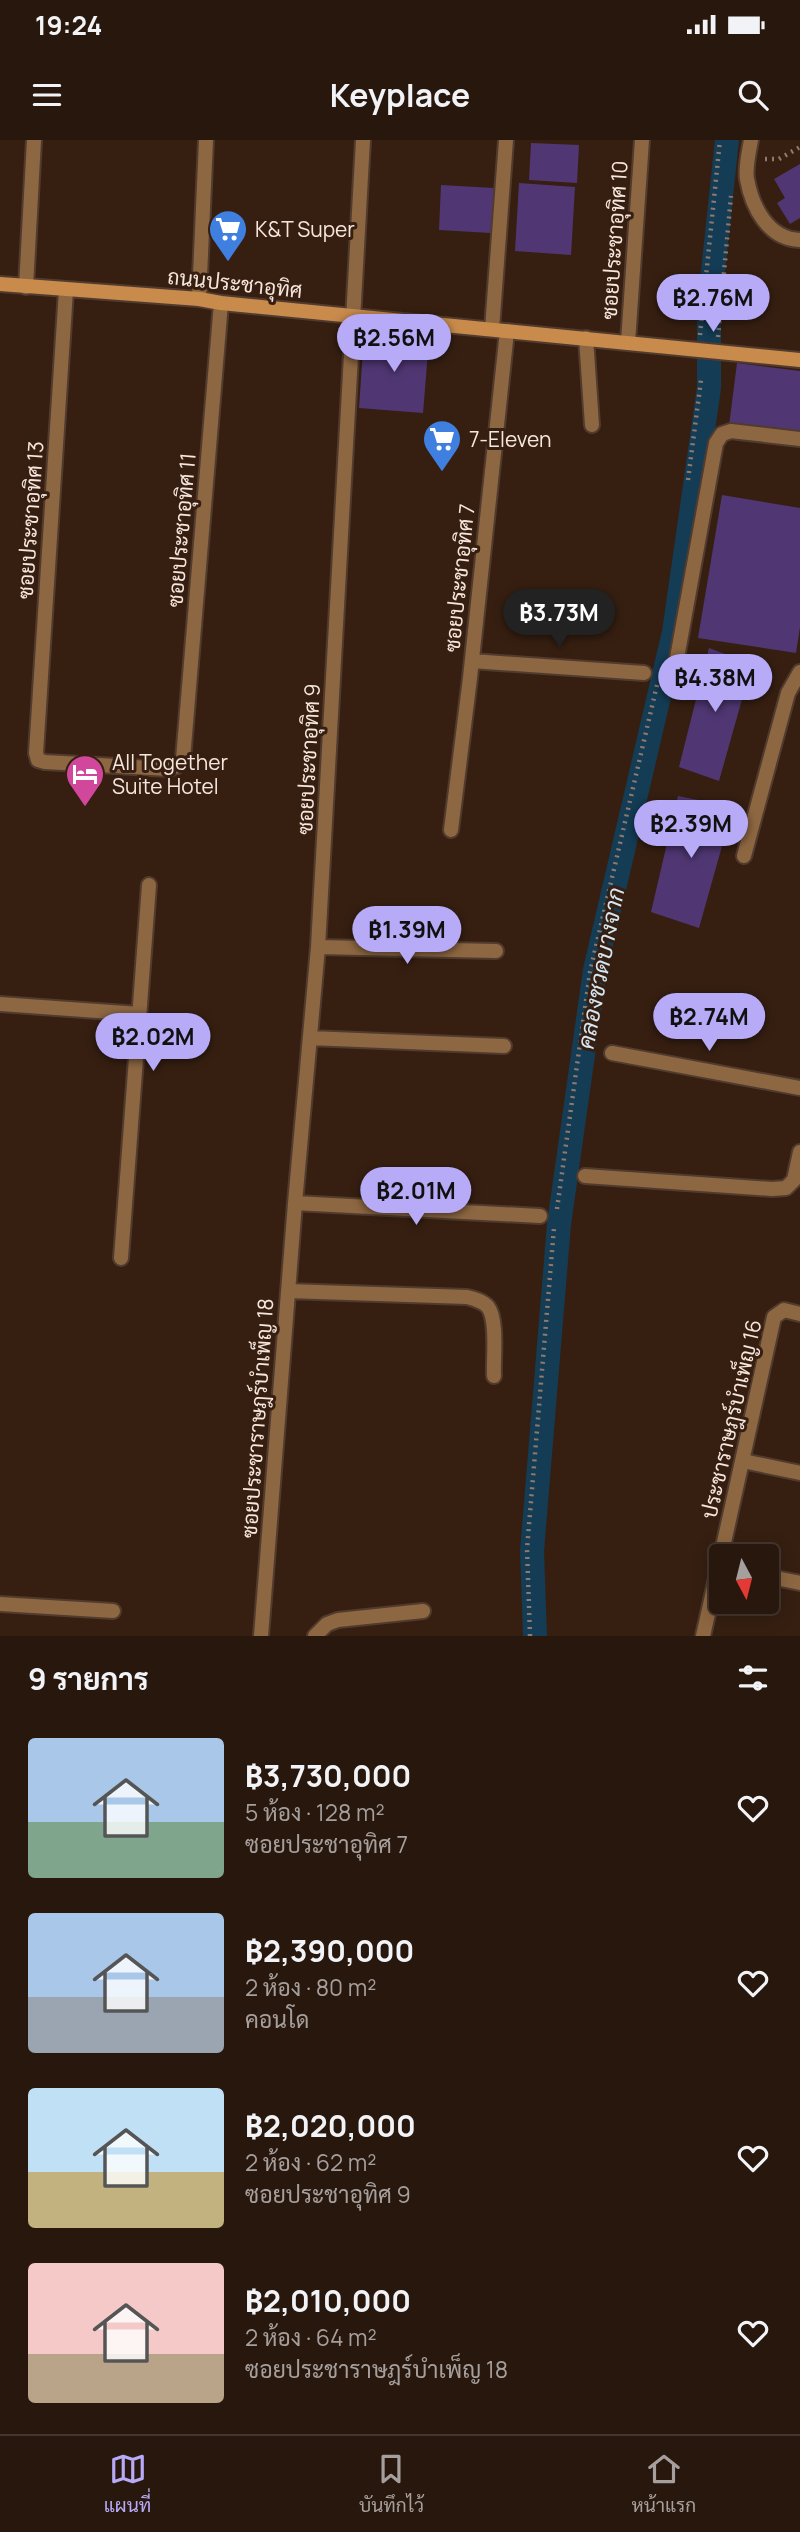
<!DOCTYPE html>
<html lang="th">
<meta charset="utf-8">
<style>
body{margin:0;font-family:Manrope,Sarabun,sans-serif;background:#302016;color:#f1f3f6;height:100vh;display:flex;flex-direction:column;font-size:26px;white-space:nowrap}
*{box-sizing:border-box;margin:0}
p{font-size:23px;color:#a59f9d}
.icon{flex:none;width:38px;height:38px;fill:none;stroke:currentColor;stroke-width:2;stroke-linecap:round;stroke-linejoin:round}
.map{position:relative;height:1496px;overflow:hidden}
.side{display:flex;flex-direction:column;background:#28170d;flex:1}
.side>*{flex:none}
.needle{width:46px;rotate:173deg}
.buttons{position:absolute;left:709px;top:1404px;display:grid;gap:14px}
.buttons a{display:grid;place-items:center;width:70px;height:70px;border-radius:7px;background:#28170d;box-shadow:0 4px 18px #0003,0 0 0 2px #44362e;font-size:35px}
.price{position:absolute;translate:-50% -60px;padding:0 16px;border-radius:24px;background:#b7abf8;color:#111;font-size:23px;line-height:46px;filter:drop-shadow(0 2px 4px #0008)}
.price::after{content:'';position:absolute;left:50%;top:42px;width:21px;height:16px;margin-left:-10px;background:inherit;clip-path:polygon(0 0,100% 0,50% 100%)}
.price.active{background:#222;color:#fff}
ul{padding:0;list-style:none}
li{display:flex;align-items:center;gap:21px;height:175px;padding:0 28px}
li span{display:grid;place-items:center;flex:none;width:196px;height:140px;border-radius:7px;color:#555}
li>.icon{margin-inline-start:auto}
span .icon{width:84px;height:84px;fill:#fffc;stroke-width:1}
li b{font-size:30px}
h2{display:flex;justify-content:space-between;align-items:center;height:84px;padding:0 28px;font-size:30px}
.status{display:flex;justify-content:space-between;align-items:center;height:49px;padding:0 35px;background:#28170d;direction:ltr}
.status svg{height:19px;fill:currentColor}
header{display:flex;justify-content:space-between;align-items:center;height:91px;padding:0 28px;background:#28170d;font-size:32px;font-weight:700}
.tab-bar{display:flex;justify-content:space-around;align-items:center;height:98px;border-top:2px solid #44362e;background:#28170d;font-size:19px;color:#a59f9d}
.tab-bar a{display:grid;justify-items:center;gap:4px}
.tab-bar .active{color:#b7abf8}
.map>svg:first-child{display:block}
.lines{fill:none;stroke-linecap:round;stroke-linejoin:round}
.canal{stroke:#143c54;stroke-width:24}
.building{fill:#503773}
.lane-casing{stroke:#513b2e;stroke-width:18}
.street-casing{stroke:#513b2e;stroke-width:18}
.secondary-casing{stroke:#513b2e;stroke-width:18}
.path{stroke:#8e7a6f;stroke-width:4.5;stroke-dasharray:2 5;stroke-linecap:butt}
.lane{stroke:#8d6741;stroke-width:14}
.street{stroke:#8d6741;stroke-width:14}
.secondary{stroke:#c88b4c;stroke-width:14}
.labels{text-anchor:middle;dominant-baseline:central;stroke-width:6;stroke-linejoin:round;paint-order:stroke}
.poi-label{font-size:21px;fill:#f6e6dd;stroke:#361f11;text-anchor:start}
.street-label{font-size:21px;fill:#f6e6dd;stroke:#361f11}
.water-label{font-size:23px;font-style:italic;fill:#d5e7f4;stroke:#361f11}
</style>
<div class="status"><b>19:24</b><svg viewBox="0 0 49 12"><path d="M0 12V9h3v3zM5 12V6h3v6zM10 12V3h3v9zM15 12V0h3v12zM26 1h20v11H26zM47 4h2v5h-2z"/></svg></div>
<header><svg class="icon" aria-label="menu" viewBox="0 0 24 24"><path d="M4 6h16M4 12h16M4 18h16"/></svg>Keyplace<svg class="icon" aria-label="search" viewBox="0 0 24 24"><circle cx="10" cy="10" r="6"/><path d="M15 15l6 6"/></svg></header>
<div class="map">
<svg width="800" height="1496" viewBox="0 0 800 1496">
<rect width="100%" height="100%" fill="#361f11"/>
<g class="lines">
<!-- canal -->
<path class="canal" d="M 535,1496 L 532,1411 L 559,1084 L 595,830 L 674,492 L 709,248 L 709,168 L 727,0"/>
</g>
<!-- building -->
<path class="building" d="M 531,3 L 579,5 L 577,43 L 529,40 Z
M 800,24 L 800,78 L 790,84 L 777,63 L 785,58 L 774,39 Z
M 519,43 L 575,47 L 571,115 L 515,111 Z
M 441,45 L 494,48 L 491,93 L 439,90 Z
M 364,195 L 429,200 L 423,273 L 359,268 Z
M 737,223 L 800,231 L 800,295 L 729,286 Z
M 722,355 L 800,368 L 800,487 L 796,513 L 698,498 Z
M 709,508 L 752,524 L 719,641 L 679,627 Z
M 678,656 L 733,667 L 699,788 L 651,772 Z"/>
<g class="lines">
<defs>
<path id="lane" d="M 673,540 L 716,303 L 722,294 L 731,291 L 800,299
M 744,716 L 788,553 L 800,532
M 315,1496 L 327,1484 L 338,1480 L 423,1471"/>
<path id="street" d="M 751,0 C 749,12 745,27 747,39 C 752,67 768,99 800,100
M 26,147 L 34,0
M 66,150 L 36,613 L 38,620 L 45,622 L 169,629 L 177,626 L 183,619 L 221,163
M 199,159 L 206,0
M 492,189 L 506,0
M 586,198 L 592,285
M 628,202 L 642,0
M 472,521 L 644,533
M 451,690 L 470,538 L 507,191
M 318,807 L 496,811
M 0,864 L 139,874
M 310,898 L 504,906
M 612,913 L 800,948
M 585,1036 L 772,1049 L 786,1048 L 794,1040 L 800,1012
M 295,1063 L 540,1076
M 121,1118 L 149,745
M 288,1151 L 467,1157 C 475,1159 483,1161 488,1167 C 498,1180 493,1220 494,1236
M 743,1321 L 800,1333
M 721,1416 L 774,1177 L 784,1170 L 800,1174
M 766,1436 L 800,1443
M 0,1464 L 113,1471
M 261,1496 L 295,1063 L 318,807 L 363,0
M 703,1496 L 721,1416"/>
<path id="secondary" d="M 0,144 L 199,159 L 221,163 L 800,220"/>
</defs>
<!-- lane casing -->
<use href="#lane" class="lane-casing"/>
<!-- street casing -->
<use href="#street" class="street-casing"/>
<!-- secondary casing -->
<use href="#secondary" class="secondary-casing"/>
<!-- path -->
<path class="path" d="M 765,19 L 779,19 L 800,7
M 700,195 L 720,0
M 718,197 L 731,56
M 688,340 L 701,240
M 557,1069 L 590,832 L 657,545
M 530,1496 L 527,1409 L 554,1088"/>
<!-- lane -->
<use href="#lane" class="lane"/>
<!-- street -->
<use href="#street" class="street"/>
<!-- secondary -->
<use href="#secondary" class="secondary"/>
</g>
<!-- icons -->
<defs>
<symbol id="supermarket-pin" viewBox="-11 -11 22 30"><path d="M0 17L-7.5 6A9.5 9.5 0 1 1 7.5 6Z" fill="#3f7fe0" stroke="#361f11"/><path d="M-6-5.5h2.5l.6 2H6L4.5 2H-2.5L-4.4-4H-6ZM-1.5 3.2a1.3 1.3 0 1 0 .1 0ZM3 3.2a1.3 1.3 0 1 0 .1 0Z" fill="#fff"/></symbol>
<symbol id="hotel-pin" viewBox="-11 -11 22 30"><path d="M0 17L-7.5 6A9.5 9.5 0 1 1 7.5 6Z" fill="#d1479c" stroke="#361f11"/><path d="M-6-4.5h1.5V1H6V5H4.5V3h-9V5H-6ZM-4 0a1.8 1.8 0 1 1 3.6 0ZM.5 0V-2.5h3Q6-2.5 6 0Z" fill="#fff"/></symbol>
</defs>
<g fill-rule="evenodd">
<use href="#supermarket-pin" x="206" y="67" width="44" height="60"/>
<use href="#supermarket-pin" x="420" y="277" width="44" height="60"/>
<use href="#hotel-pin" x="63" y="612" width="44" height="60"/>
</g>
<g class="labels">
<!-- poi labels -->
<g class="poi-label">
<text x="255" y="89">K&amp;T Super</text>
<text x="469" y="299">7-Eleven</text>
<text x="112" y="622">All Together<tspan x="112" dy="24">Suite Hotel</tspan></text>
</g>
<!-- street labels -->
<g class="street-label">
<text transform="translate(614 100) rotate(-86)">ซอยประชาอุทิศ 10</text>
<text transform="translate(235 143) rotate(6)">ถนนประชาอุทิศ</text>
<text transform="translate(30 380) rotate(-86)">ซอยประชาอุทิศ 13</text>
<text transform="translate(181 390) rotate(-85)">ซอยประชาอุทิศ 11</text>
<text transform="translate(459 438) rotate(-84)">ซอยประชาอุทิศ 7</text>
<text transform="translate(308 619) rotate(-87)">ซอยประชาอุทิศ 9</text>
<text transform="translate(257 1278) rotate(-86)">ซอยประชาราษฎร์บำเพ็ญ 18</text>
<text transform="translate(731 1279) rotate(-77)">ประชาราษฎร์บำเพ็ญ 16</text>
</g>
<!-- water labels -->
<g class="water-label">
<text transform="translate(600 828) rotate(-79)">คลองชวดบางจาก</text>
</g>
</g>
</svg>
<div class="buttons">
<a><svg class="needle" viewBox="-14 -14 28 28"><path d="M0-13l5 13h-10z" fill="#e53935"/><path d="M0 13l5-13h-10z" fill="#a59f9d"/></svg></a>
</div>
<b class="price" style="left:713px;top:194px">฿2.76M</b>
<b class="price" style="left:394px;top:234px">฿2.56M</b>
<b class="price active" style="left:559px;top:509px">฿3.73M</b>
<b class="price" style="left:715px;top:574px">฿4.38M</b>
<b class="price" style="left:691px;top:720px">฿2.39M</b>
<b class="price" style="left:407px;top:826px">฿1.39M</b>
<b class="price" style="left:709px;top:913px">฿2.74M</b>
<b class="price" style="left:153px;top:933px">฿2.02M</b>
<b class="price" style="left:416px;top:1087px">฿2.01M</b>
</div>
<section class="side">
<h2>9 รายการ<svg class="icon" aria-label="filters" viewBox="0 0 24 24"><path d="M4 7h16M4 17h16"/><circle cx="9" cy="7" r="2"/><circle cx="15" cy="17" r="2"/></svg></h2>
<ul>
<li><span style="background:linear-gradient(#a9c7e8 60%,#7fa58c 0)"><svg class="icon" aria-label="home" viewBox="0 0 24 24"><path d="M3 11l9-7 9 7M6 9v11h12V9"/></svg></span><div><b>฿3,730,000</b><p>5 ห้อง · 128 m²</p><p>ซอยประชาอุทิศ 7</p></div><svg class="icon" aria-label="heart" viewBox="0 0 24 24"><path d="M12 20l-8-8c-3-5 5-10 8-4 3-6 11-1 8 4z"/></svg></li>
<li><span style="background:linear-gradient(#a9c7e8 60%,#9aa5b1 0)"><svg class="icon" aria-label="home" viewBox="0 0 24 24"><path d="M3 11l9-7 9 7M6 9v11h12V9"/></svg></span><div><b>฿2,390,000</b><p>2 ห้อง · 80 m²</p><p>คอนโด</p></div><svg class="icon" aria-label="heart" viewBox="0 0 24 24"><path d="M12 20l-8-8c-3-5 5-10 8-4 3-6 11-1 8 4z"/></svg></li>
<li><span style="background:linear-gradient(#bfe0f5 60%,#c2b280 0)"><svg class="icon" aria-label="home" viewBox="0 0 24 24"><path d="M3 11l9-7 9 7M6 9v11h12V9"/></svg></span><div><b>฿2,020,000</b><p>2 ห้อง · 62 m²</p><p>ซอยประชาอุทิศ 9</p></div><svg class="icon" aria-label="heart" viewBox="0 0 24 24"><path d="M12 20l-8-8c-3-5 5-10 8-4 3-6 11-1 8 4z"/></svg></li>
<li><span style="background:linear-gradient(#f6c9c9 65%,#b9a48a 0)"><svg class="icon" aria-label="home" viewBox="0 0 24 24"><path d="M3 11l9-7 9 7M6 9v11h12V9"/></svg></span><div><b>฿2,010,000</b><p>2 ห้อง · 64 m²</p><p>ซอยประชาราษฎร์บำเพ็ญ 18</p></div><svg class="icon" aria-label="heart" viewBox="0 0 24 24"><path d="M12 20l-8-8c-3-5 5-10 8-4 3-6 11-1 8 4z"/></svg></li>
</ul>
</section>
<nav class="tab-bar">
<a class="active"><svg class="icon" aria-label="map" viewBox="0 0 24 24"><path d="M3 6l6-2 6 2 6-2v14l-6 2-6-2-6 2zM9 4v14M15 6v14"/></svg>แผนที่</a>
<a><svg class="icon" aria-label="saved" viewBox="0 0 24 24"><path d="M7 4h10v16l-5-4-5 4z"/></svg>บันทึกไว้</a>
<a><svg class="icon" aria-label="home" viewBox="0 0 24 24"><path d="M3 11l9-7 9 7M6 9v11h12V9"/></svg>หน้าแรก</a>
</nav>
